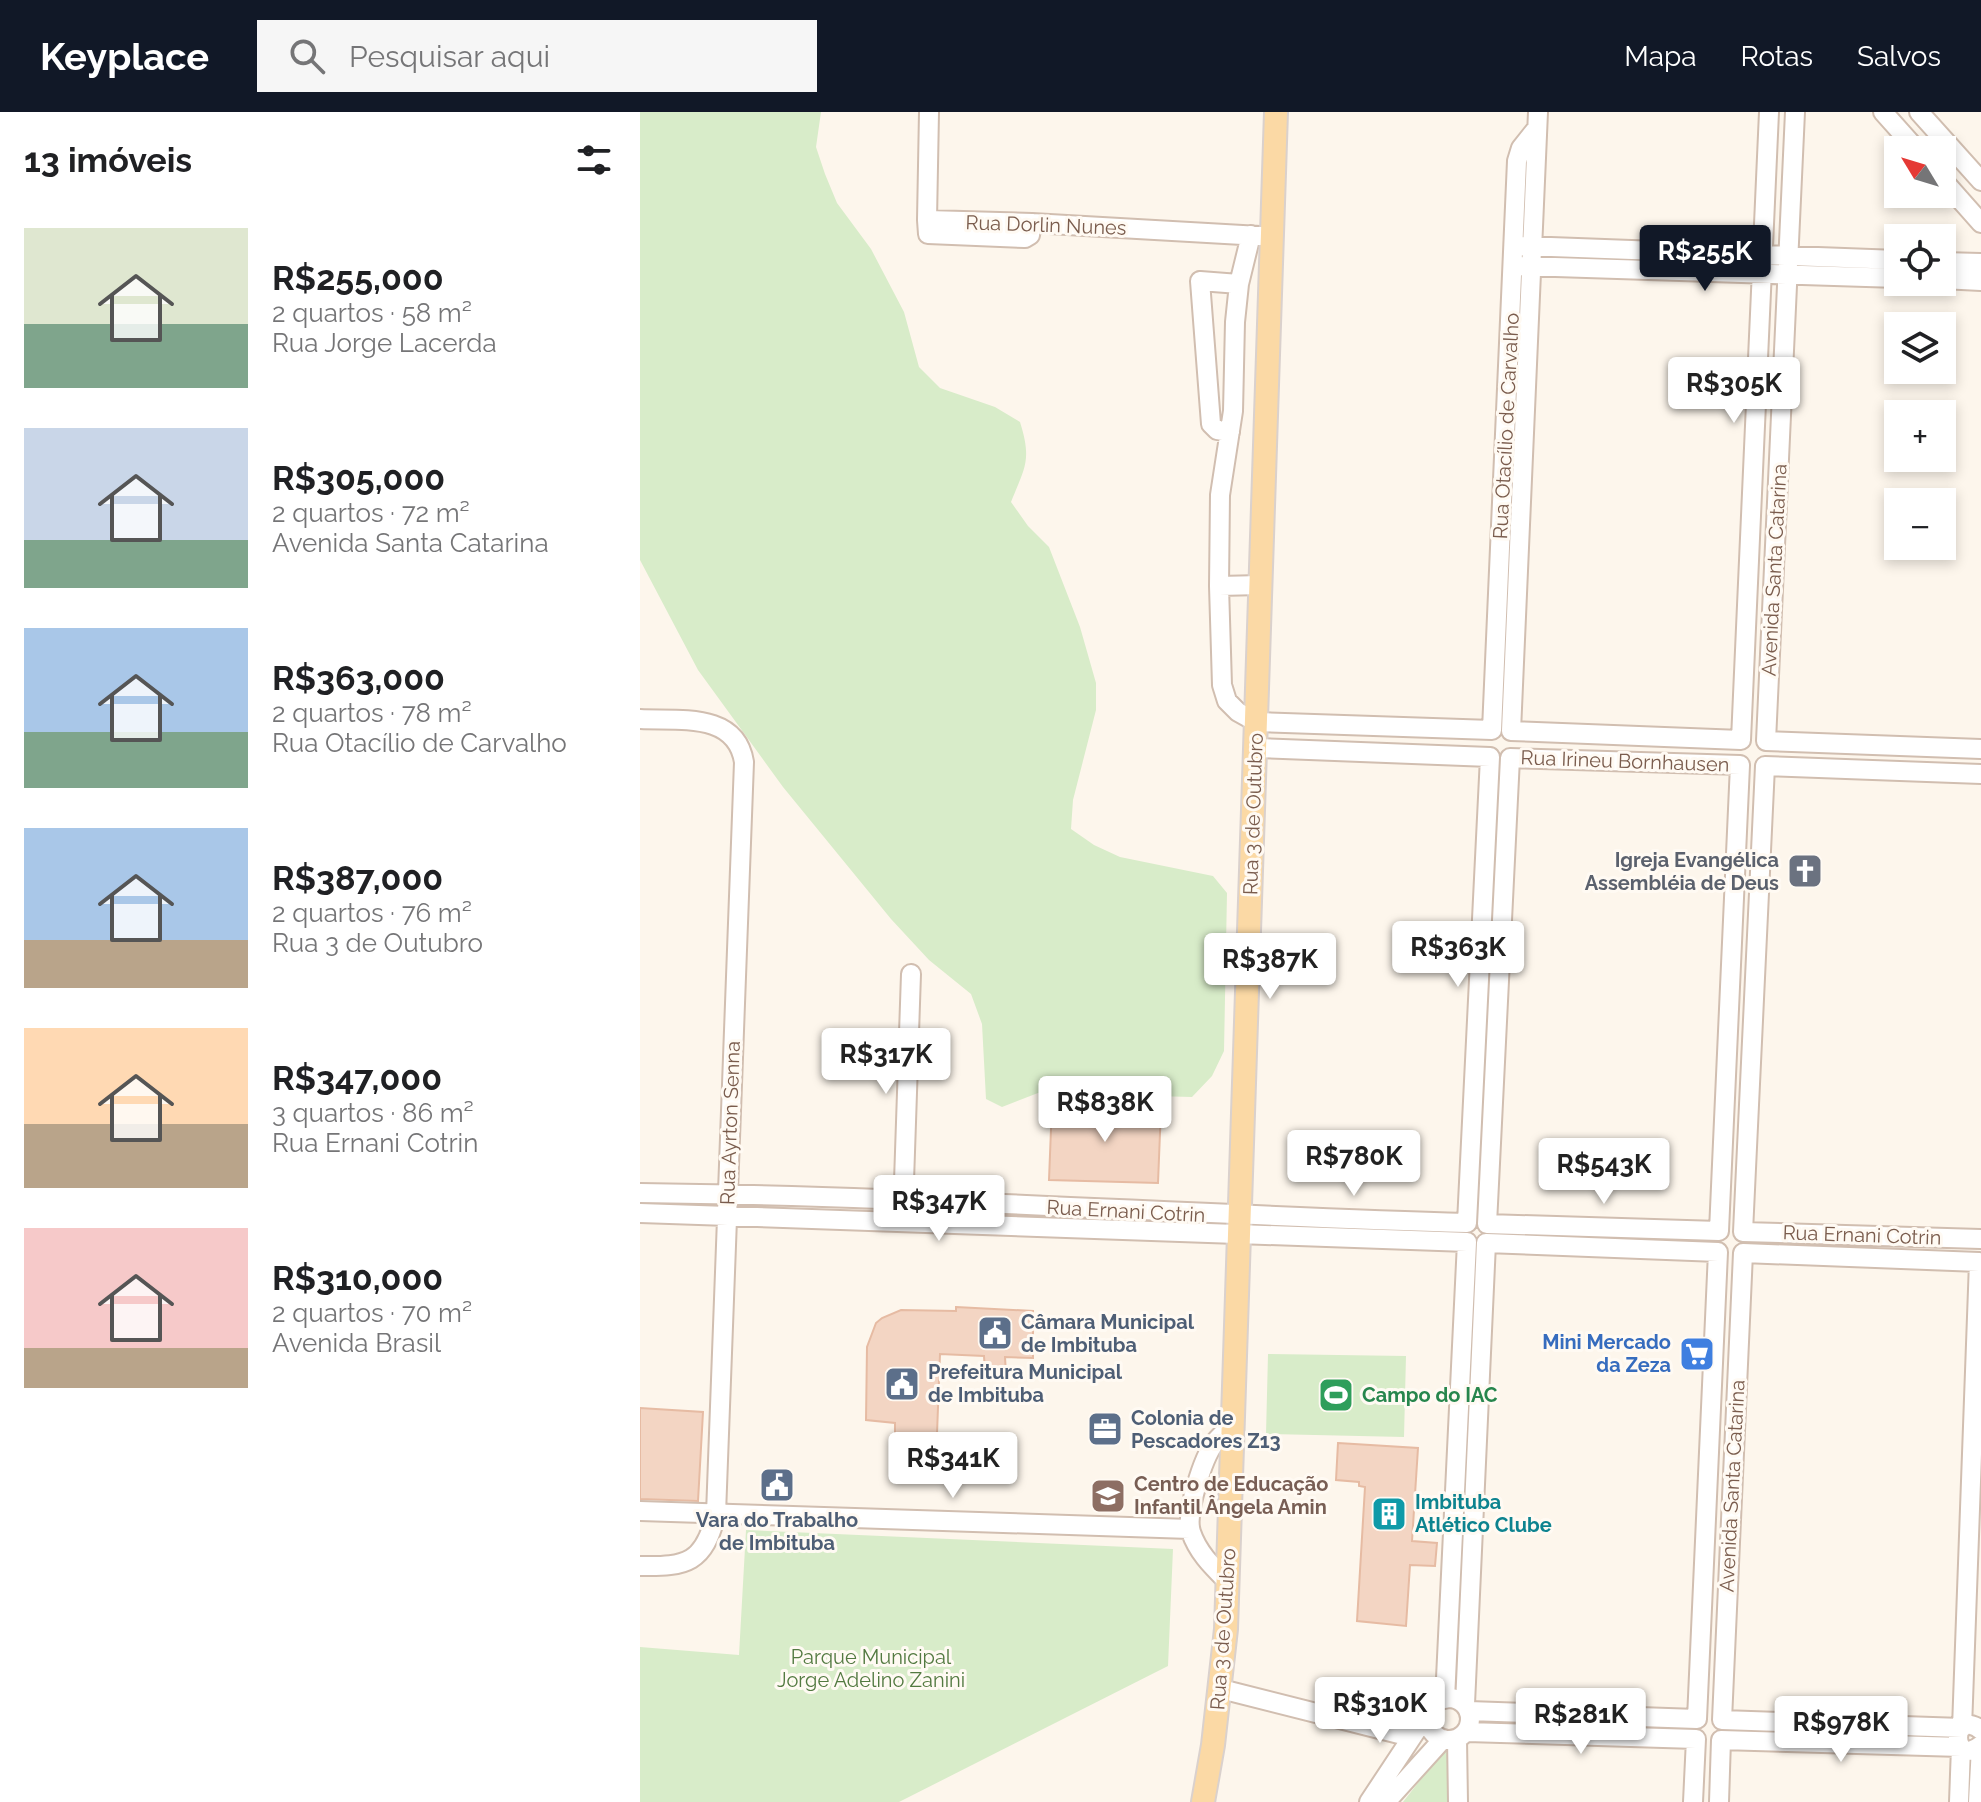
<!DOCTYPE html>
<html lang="pt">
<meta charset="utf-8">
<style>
body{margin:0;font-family:Raleway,sans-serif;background:#f6f6f6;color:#202124;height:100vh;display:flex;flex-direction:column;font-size:30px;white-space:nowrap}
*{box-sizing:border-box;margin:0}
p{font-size:26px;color:#757577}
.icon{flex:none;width:44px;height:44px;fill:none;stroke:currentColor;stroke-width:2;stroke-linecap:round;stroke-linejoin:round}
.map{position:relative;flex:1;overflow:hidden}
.sheet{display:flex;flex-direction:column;background:#fff;width:640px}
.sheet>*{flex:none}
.needle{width:52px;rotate:308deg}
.tools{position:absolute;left:1244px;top:24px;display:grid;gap:16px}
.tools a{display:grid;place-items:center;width:72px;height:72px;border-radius:0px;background:#fff;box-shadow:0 4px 12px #0003;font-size:40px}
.price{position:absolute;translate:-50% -68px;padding:0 18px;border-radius:8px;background:#fff;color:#222;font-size:26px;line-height:52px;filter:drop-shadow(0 2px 4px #0008)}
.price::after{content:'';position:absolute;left:50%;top:48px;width:24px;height:18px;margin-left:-12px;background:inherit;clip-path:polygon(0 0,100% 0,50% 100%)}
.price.on{background:#111827;color:#fff}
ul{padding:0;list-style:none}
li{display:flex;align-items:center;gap:24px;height:200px;padding:0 24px}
li span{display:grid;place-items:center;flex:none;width:224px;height:160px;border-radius:0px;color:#555}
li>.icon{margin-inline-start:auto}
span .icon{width:96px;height:96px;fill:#fffc;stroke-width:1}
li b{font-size:34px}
h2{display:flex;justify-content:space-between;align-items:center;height:96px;padding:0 24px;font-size:34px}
header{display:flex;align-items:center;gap:48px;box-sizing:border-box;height:112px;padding:0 40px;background:#111827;color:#fff}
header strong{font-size:38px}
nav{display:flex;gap:44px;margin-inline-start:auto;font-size:28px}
.search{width:560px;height:72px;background:#f6f6f6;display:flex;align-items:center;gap:20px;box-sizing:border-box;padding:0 28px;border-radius:0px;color:#757577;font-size:30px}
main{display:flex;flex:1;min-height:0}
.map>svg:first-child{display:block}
.green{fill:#d8ecc9}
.building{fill:#f3d5c3;stroke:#e6bba3;stroke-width:2}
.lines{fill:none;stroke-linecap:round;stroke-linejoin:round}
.minor-casing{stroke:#d1beb0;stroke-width:22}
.major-casing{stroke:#dad1cd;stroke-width:26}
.minor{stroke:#fff;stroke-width:18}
.major{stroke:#fbd9a5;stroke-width:22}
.labels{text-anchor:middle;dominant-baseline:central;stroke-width:6;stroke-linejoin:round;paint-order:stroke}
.street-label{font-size:20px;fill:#7a5c4d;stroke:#fffaf3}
.worship-label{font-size:20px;font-weight:bold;fill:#5b616d;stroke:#fffaf3;text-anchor:end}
.service-label{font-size:20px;font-weight:bold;fill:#4e5e75;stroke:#fffaf3;text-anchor:start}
.shop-label{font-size:20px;font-weight:bold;fill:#366cbe;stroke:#fffaf3;text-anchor:end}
.leisure-label{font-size:20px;font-weight:bold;fill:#27864d;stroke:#fffaf3;text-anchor:start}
.education-label{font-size:20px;font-weight:bold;fill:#785e54;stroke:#fffaf3;text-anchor:start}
.culture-label{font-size:20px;font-weight:bold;fill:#0d838f;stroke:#fffaf3;text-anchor:start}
.park-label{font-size:20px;fill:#537a41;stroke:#fffaf3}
</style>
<header>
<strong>Keyplace</strong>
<div class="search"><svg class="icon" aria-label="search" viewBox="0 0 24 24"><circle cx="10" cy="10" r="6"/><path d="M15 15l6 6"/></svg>Pesquisar aqui</div>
<nav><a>Mapa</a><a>Rotas</a><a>Salvos</a></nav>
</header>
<main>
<section class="sheet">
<h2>13 imóveis<svg class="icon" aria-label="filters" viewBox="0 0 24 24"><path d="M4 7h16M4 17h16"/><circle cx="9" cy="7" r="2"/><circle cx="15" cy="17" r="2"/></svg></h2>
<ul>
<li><span style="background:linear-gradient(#dfe7d0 60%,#7fa58c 0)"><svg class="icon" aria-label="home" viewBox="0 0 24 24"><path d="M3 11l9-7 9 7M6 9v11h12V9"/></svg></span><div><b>R$255,000</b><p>2 quartos · 58 m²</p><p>Rua Jorge Lacerda</p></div></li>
<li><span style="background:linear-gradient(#c9d6e8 70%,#7fa58c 0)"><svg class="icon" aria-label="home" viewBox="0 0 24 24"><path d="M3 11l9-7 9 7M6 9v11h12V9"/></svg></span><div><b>R$305,000</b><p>2 quartos · 72 m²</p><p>Avenida Santa Catarina</p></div></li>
<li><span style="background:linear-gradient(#a9c7e8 65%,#7fa58c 0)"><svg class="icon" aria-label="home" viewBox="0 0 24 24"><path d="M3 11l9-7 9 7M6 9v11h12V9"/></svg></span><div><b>R$363,000</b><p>2 quartos · 78 m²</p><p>Rua Otacílio de Carvalho</p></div></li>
<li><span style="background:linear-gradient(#a9c7e8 70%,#b9a48a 0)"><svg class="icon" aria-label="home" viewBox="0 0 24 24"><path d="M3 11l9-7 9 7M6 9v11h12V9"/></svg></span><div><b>R$387,000</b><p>2 quartos · 76 m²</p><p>Rua 3 de Outubro</p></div></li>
<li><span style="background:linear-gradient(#ffd9b3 60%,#b9a48a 0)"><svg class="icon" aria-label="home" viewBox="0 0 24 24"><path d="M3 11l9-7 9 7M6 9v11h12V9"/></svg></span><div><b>R$347,000</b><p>3 quartos · 86 m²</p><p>Rua Ernani Cotrin</p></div></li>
<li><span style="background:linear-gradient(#f6c9c9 75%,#b9a48a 0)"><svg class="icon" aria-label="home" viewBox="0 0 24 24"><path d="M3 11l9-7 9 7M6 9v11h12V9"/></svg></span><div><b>R$310,000</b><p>2 quartos · 70 m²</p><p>Avenida Brasil</p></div></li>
</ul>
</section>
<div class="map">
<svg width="1341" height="1690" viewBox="0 0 1341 1690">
<rect width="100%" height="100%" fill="#fdf6ec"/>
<!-- green -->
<path class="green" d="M 0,0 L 181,0 L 176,35 L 185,62 L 197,91 L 231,137 L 264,200 L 279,255 L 300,276 L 355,295 L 380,310 C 392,348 385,355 371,390 L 388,414 L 409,435 L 440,515 L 456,571 L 456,598 L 433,688 L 431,717 L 454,733 L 480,745 L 573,764 L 587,781 L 584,939 L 572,964 L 552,985 L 398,981 L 362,995 L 346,987 L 342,912 L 331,882 L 289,848 L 251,807 L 143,675 L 58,558 L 0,448 Z
M 628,1242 L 766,1244 L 764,1325 L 626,1322 Z
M 106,1418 L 533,1437 L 528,1554 L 259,1690 L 0,1690 L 0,1535 L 99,1543 Z
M 806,1639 L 811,1646 L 810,1690 L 763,1690 L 792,1653 Z"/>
<!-- building -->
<path class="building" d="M 412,992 L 521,996 L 518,1071 L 409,1068 Z
M 316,1195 L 393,1199 L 393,1246 L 365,1245 L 366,1262 L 345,1261 L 344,1244 L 300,1242 L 297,1322 L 255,1321 L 255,1311 L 226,1308 L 227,1235 L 236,1211 L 242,1206 L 261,1198 L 316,1199 Z
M 0,1296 L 63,1300 L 58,1389 L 0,1387 Z
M 698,1331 L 778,1336 L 772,1429 L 797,1431 L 795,1454 L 770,1453 L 766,1514 L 717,1509 L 725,1375 L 719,1374 L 719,1370 L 696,1368 Z"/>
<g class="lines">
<defs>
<path id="minor" d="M 289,0 L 287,108 L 392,111 L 620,124
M 898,0 L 871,619 L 1101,628 L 1129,0
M 1155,0 L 1126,629 L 1341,637
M 1243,0 L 1277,38
M 1279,0 L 1341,69
M 1302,67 L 1341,111
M 287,108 L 288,122 L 385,126 L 390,123 L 392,111
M 611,123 L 599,172 L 595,210 L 593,299 L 580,383 L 579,474 L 582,573 L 587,589 L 598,600 L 616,610 L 852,618 L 877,49 L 881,36 L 897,16
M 881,134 L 1258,148
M 1302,150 L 1341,151
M 881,154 L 1258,166
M 1302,167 L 1341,169
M 590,320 L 577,318 L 571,312 L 560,169 L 599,172
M 579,474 L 621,473
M 0,607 C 40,609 96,600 104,650 L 76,1402 C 64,1451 47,1455 0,1454
M 870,646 L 1100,653 L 1079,1119 L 847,1112 Z
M 1341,662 L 1125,654 L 1103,1120 L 1341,1127
M 0,1081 C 276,1084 552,1103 827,1111 L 850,645 L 616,636
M 263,1099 L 271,862
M 0,1101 L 827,1130 L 805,1587
M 1103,1141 L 1339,1150 L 1322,1616 L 1082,1608 Z
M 0,1399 L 550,1417
M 588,1470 C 573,1455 558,1441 551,1420 C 545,1401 563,1346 575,1330 C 580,1324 587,1318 593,1312
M 581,1577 L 771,1625
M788 1607a21 21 0 1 1 42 0a21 21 0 1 1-42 0Z
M 825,1592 L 846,1131 L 1078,1140 L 1057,1607 L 829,1599
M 1341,1618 C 1310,1595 1311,1657 1341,1633
M 827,1620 L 1056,1627 L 1053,1690
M 817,1627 L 818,1690
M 729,1690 L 778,1616
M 746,1690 L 803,1627
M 1079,1690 L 1081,1628 L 1321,1635 L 1319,1690
M 1338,1690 L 1341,1635"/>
<path id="major" d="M 563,1690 L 573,1633 L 586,1517 L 636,0"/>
</defs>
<!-- minor casing -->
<use href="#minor" class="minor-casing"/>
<!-- major casing -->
<use href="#major" class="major-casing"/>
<!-- minor -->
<use href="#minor" class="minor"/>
<!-- major -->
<use href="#major" class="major"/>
</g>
<!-- icons -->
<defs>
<symbol id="church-square" viewBox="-11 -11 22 22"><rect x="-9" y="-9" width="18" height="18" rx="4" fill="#6b7280" stroke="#fffaf3"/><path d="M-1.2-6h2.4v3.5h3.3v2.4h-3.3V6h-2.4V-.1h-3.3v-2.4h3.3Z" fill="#fff"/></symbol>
<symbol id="civic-square" viewBox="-11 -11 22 22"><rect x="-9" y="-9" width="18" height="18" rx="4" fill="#5c6f8a" stroke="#fffaf3"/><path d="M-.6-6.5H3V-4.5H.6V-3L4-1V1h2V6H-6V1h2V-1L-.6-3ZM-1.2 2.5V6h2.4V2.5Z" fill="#fff"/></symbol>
<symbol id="supermarket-square" viewBox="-11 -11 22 22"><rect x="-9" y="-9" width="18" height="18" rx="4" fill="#3f7fe0" stroke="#fffaf3"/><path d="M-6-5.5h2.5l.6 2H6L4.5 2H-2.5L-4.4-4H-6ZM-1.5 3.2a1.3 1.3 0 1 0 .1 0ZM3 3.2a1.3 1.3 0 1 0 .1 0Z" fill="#fff"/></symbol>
<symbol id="stadium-square" viewBox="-11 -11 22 22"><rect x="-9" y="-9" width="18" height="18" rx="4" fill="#2e9e5b" stroke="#fffaf3"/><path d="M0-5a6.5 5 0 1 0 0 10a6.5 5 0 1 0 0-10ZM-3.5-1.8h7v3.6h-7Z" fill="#fff"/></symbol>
<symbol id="office-square" viewBox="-11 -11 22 22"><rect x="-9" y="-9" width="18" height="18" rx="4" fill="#5c6f8a" stroke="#fffaf3"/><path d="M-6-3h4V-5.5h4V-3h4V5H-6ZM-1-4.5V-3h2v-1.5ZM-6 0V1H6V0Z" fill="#fff"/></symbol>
<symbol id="school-square" viewBox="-11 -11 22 22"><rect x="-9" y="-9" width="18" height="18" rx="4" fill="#8d6e63" stroke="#fffaf3"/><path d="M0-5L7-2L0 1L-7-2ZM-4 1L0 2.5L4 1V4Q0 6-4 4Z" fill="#fff"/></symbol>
<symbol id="building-square" viewBox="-11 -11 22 22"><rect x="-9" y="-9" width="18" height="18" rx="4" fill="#0f9aa8" stroke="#fffaf3"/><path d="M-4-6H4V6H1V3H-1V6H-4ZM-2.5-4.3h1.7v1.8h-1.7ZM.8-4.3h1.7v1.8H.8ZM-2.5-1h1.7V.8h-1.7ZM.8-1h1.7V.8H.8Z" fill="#fff"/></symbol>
</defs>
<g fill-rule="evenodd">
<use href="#church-square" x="1145" y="739" width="40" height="40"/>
<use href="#civic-square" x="335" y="1201" width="40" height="40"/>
<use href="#supermarket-square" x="1037" y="1222" width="40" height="40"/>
<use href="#civic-square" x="242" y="1252" width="40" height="40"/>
<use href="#stadium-square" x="676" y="1263" width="40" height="40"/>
<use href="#office-square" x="445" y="1297" width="40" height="40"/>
<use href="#civic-square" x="117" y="1353" width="40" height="40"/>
<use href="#school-square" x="448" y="1364" width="40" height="40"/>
<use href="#building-square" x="729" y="1382" width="40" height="40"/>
</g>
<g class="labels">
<!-- street labels -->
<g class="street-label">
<text transform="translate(406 113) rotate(2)">Rua Dorlin Nunes</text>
<text transform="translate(866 314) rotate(-87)">Rua Otacílio de Carvalho</text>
<text transform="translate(1134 458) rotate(-87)">Avenida Santa Catarina</text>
<text transform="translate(985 649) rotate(2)">Rua Irineu Bornhausen</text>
<text transform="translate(613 702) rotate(-88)">Rua 3 de Outubro</text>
<text transform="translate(90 1011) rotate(-88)">Rua Ayrton Senna</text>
<text transform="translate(486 1099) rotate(3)">Rua Ernani Cotrin</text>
<text transform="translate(1222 1123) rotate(2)">Rua Ernani Cotrin</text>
<text transform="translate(1092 1374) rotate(-87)">Avenida Santa Catarina</text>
<text transform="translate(583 1517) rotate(-86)">Rua 3 de Outubro</text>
</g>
<!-- worship labels -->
<g class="worship-label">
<text x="1139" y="748">Igreja Evangélica<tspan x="1139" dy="23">Assembléia de Deus</tspan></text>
</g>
<!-- service labels -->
<g class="service-label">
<text x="381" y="1210">Câmara Municipal<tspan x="381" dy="23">de Imbituba</tspan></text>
<text x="288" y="1260">Prefeitura Municipal<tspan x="288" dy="23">de Imbituba</tspan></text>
<text x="491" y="1306">Colonia de<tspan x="491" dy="23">Pescadores Z13</tspan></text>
<text x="137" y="1408" text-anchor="middle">Vara do Trabalho<tspan x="137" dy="23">de Imbituba</tspan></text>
</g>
<!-- shop labels -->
<g class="shop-label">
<text x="1031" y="1230">Mini Mercado<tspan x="1031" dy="23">da Zeza</tspan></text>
</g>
<!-- leisure labels -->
<g class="leisure-label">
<text x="722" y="1283">Campo do IAC</text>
</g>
<!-- education labels -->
<g class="education-label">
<text x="494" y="1372">Centro de Educação<tspan x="494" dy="23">Infantil Ângela Amin</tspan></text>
</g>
<!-- culture labels -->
<g class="culture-label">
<text x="775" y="1390">Imbituba<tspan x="775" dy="23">Atlético Clube</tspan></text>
</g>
<!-- park labels -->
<g class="park-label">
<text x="231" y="1545">Parque Municipal<tspan x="231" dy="23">Jorge Adelino Zanini</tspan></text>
</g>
</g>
</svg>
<div class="tools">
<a><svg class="needle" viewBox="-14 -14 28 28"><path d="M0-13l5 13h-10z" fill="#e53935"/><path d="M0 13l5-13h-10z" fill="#757577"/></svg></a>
<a><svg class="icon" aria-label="locate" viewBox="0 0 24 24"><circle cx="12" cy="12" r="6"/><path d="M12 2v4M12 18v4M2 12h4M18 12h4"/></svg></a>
<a><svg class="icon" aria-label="layers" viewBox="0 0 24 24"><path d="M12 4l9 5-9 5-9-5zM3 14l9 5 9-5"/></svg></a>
<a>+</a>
<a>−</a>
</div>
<b class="price on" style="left:1065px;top:181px">R$255K</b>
<b class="price" style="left:1094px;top:313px">R$305K</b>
<b class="price" style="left:818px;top:877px">R$363K</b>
<b class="price" style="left:630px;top:889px">R$387K</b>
<b class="price" style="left:246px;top:984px">R$317K</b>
<b class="price" style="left:465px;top:1032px">R$838K</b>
<b class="price" style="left:714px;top:1086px">R$780K</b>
<b class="price" style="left:964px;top:1094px">R$543K</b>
<b class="price" style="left:299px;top:1131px">R$347K</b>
<b class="price" style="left:313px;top:1388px">R$341K</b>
<b class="price" style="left:740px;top:1633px">R$310K</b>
<b class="price" style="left:941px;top:1644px">R$281K</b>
<b class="price" style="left:1201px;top:1652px">R$978K</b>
</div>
</main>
